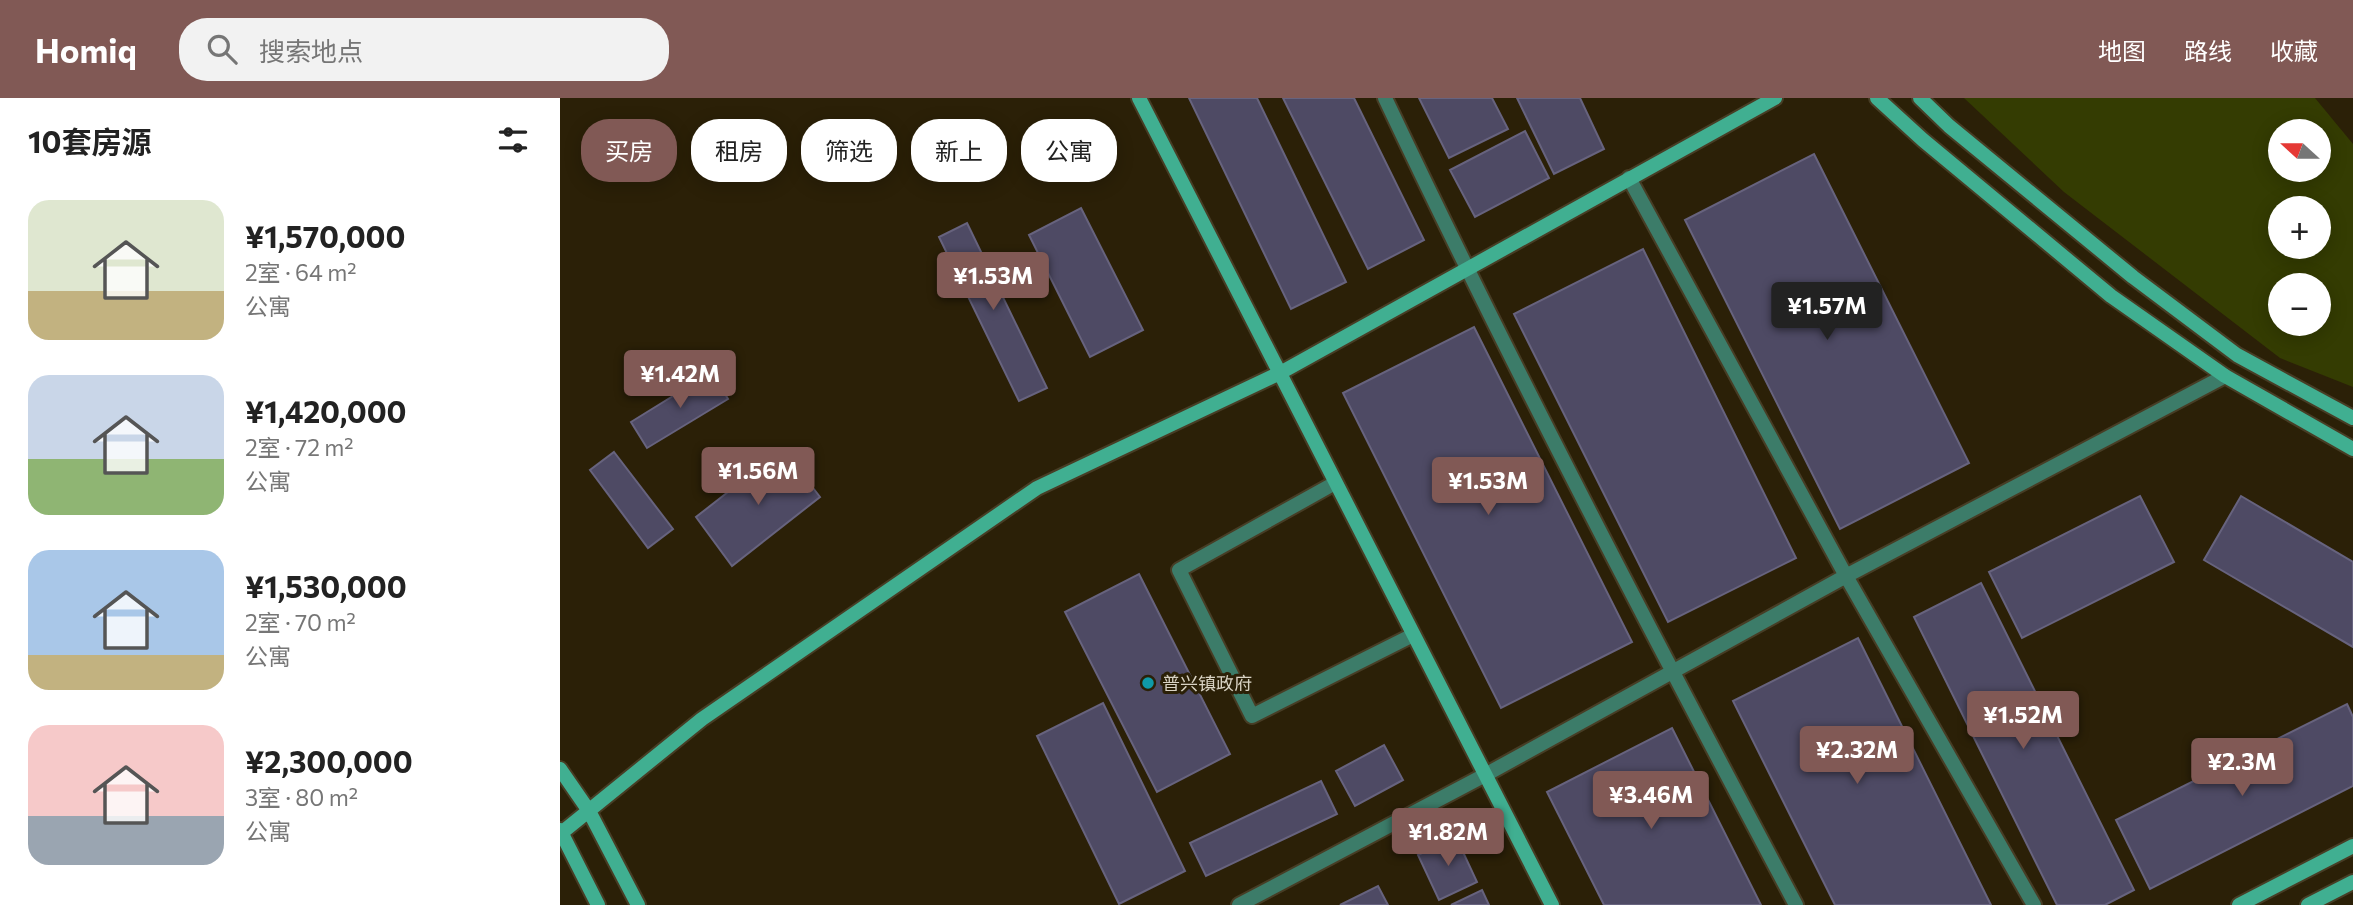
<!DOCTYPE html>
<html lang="zh">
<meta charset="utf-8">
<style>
body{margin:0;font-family:Commissioner,"Noto Sans SC",sans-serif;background:#f2f2f2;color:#222;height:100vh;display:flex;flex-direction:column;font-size:26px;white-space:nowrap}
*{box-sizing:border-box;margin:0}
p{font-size:23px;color:#767676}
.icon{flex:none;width:38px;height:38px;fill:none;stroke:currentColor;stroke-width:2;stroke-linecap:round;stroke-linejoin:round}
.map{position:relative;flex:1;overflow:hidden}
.drawer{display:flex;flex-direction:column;background:#fff;width:560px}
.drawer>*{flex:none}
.banner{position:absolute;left:21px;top:21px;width:665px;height:63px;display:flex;gap:14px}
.needle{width:46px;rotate:291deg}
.tools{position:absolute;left:1708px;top:21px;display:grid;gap:14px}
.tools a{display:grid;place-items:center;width:63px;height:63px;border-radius:50%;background:#fff;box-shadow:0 4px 18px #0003;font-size:35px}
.price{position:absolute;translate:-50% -60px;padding:0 16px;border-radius:7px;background:#815955;color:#fff;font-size:23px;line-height:46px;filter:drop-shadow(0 2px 4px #0008)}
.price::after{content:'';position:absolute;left:50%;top:42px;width:21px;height:16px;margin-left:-10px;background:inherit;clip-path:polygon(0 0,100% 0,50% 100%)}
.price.active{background:#222;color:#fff}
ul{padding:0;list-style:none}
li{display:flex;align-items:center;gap:21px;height:175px;padding:0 28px}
li span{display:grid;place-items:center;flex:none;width:196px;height:140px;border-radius:21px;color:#555}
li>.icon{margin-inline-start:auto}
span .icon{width:84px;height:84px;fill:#fffc;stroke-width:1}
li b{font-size:30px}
h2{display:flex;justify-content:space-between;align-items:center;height:84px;padding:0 28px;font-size:30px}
.pill{padding:0 24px;border-radius:28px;background:#fff;box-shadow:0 4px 18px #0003;font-size:24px;line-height:63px}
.pill.active{background:#815955;color:#fff}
header{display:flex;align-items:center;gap:42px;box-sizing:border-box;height:98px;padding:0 35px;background:#815955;color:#fff}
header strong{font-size:33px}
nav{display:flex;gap:38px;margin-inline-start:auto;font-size:24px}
.search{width:490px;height:63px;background:#f2f2f2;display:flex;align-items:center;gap:18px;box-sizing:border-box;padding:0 24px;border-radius:28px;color:#767676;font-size:26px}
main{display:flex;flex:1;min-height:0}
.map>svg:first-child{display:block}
.green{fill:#343c02;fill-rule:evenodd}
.building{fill:#4e4a64;stroke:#67637e;stroke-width:2}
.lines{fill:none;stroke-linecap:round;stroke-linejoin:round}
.street-casing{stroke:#473d25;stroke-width:18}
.secondary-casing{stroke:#473d25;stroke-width:18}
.street{stroke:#3c7c69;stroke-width:14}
.secondary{stroke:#40af91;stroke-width:14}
.culture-dot{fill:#0f9aa8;stroke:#2b2007;stroke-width:2.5}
.labels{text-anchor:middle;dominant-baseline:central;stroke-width:6;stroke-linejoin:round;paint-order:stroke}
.poi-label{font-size:18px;fill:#d9d3c4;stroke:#2b2007;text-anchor:start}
</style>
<header>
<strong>Homiq</strong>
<div class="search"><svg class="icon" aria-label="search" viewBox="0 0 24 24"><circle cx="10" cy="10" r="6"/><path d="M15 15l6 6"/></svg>搜索地点</div>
<nav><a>地图</a><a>路线</a><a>收藏</a></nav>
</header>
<main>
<section class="drawer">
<h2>10套房源<svg class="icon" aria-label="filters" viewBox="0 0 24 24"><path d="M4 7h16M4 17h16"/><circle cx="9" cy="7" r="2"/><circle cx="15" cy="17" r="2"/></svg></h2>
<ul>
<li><span style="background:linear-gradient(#dfe7d0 65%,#c2b280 0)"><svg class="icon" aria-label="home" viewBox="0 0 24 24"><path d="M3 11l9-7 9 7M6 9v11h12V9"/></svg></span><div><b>¥1,570,000</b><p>2室 · 64 m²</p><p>公寓</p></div></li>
<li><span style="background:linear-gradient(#c9d6e8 60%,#8fb573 0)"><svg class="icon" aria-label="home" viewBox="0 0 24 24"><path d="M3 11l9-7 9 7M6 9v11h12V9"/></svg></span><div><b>¥1,420,000</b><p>2室 · 72 m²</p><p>公寓</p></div></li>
<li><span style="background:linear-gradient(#a9c7e8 75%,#c2b280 0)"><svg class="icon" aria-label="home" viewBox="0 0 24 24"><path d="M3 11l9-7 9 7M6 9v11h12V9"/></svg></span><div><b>¥1,530,000</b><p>2室 · 70 m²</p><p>公寓</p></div></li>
<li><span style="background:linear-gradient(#f6c9c9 65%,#9aa5b1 0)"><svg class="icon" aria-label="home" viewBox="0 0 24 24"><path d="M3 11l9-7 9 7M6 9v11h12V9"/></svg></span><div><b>¥2,300,000</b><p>3室 · 80 m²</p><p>公寓</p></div></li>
</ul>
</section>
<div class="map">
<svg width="1793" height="807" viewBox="0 0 1793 807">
<rect width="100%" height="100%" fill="#2b2007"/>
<!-- green -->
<path class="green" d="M 1404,0 L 1755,0 L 1793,46 L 1793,289 L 1720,260 L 1504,94 ZM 1720,33 L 1759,33 L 1759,72 L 1720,72 ZM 1720,110 L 1759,110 L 1759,149 L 1720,149 ZM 1720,187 L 1759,187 L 1759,226 L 1720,226 Z"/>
<!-- building -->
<path class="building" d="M 629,0 L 697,0 L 786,184 L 731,211 Z
M 723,0 L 794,0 L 864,142 L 808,171 Z
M 859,0 L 932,0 L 948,31 L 889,60 Z
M 957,0 L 1020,0 L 1044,51 L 994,76 Z
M 965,33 L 989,80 L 915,119 L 890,72 Z
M 1254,56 L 1409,365 L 1280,431 L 1125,122 Z
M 521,110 L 583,232 L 530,259 L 469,137 Z
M 407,125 L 487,290 L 459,303 L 379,139 Z
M 1083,151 L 1236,460 L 1108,524 L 954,216 Z
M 914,229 L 1072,544 L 941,610 L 783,295 Z
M 152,274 L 168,301 L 87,350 L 71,324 Z
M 223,351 L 260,399 L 172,468 L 136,419 Z
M 54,354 L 113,431 L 88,450 L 30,372 Z
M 1580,398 L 1614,464 L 1462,540 L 1429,474 Z
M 1681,398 L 1793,464 L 1793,549 L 1644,462 Z
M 579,476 L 670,656 L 597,694 L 505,514 Z
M 1421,485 L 1574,792 L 1545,807 L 1497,807 L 1354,519 Z
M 1298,540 L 1431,807 L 1275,807 L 1173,603 Z
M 543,605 L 625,773 L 559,806 L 477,638 Z
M 1787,606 L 1793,619 L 1793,688 L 1590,791 L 1556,722 Z
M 1112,630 L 1201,807 L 1044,807 L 987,694 Z
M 824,647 L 843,682 L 795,708 L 776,673 Z
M 761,683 L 777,716 L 646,778 L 630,745 Z
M 896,739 L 917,784 L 879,802 L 858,757 Z
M 818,788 L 828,807 L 780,807 Z
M 922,792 L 929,807 L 891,807 Z"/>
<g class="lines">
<defs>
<path id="street" d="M 825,0 C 954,273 1094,540 1236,807
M 1069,80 L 1286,478 L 1474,807
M 775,385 L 619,472 L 692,618 L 853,537
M 679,807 L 925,677 L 1286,478 L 1665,278"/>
<path id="secondary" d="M 579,0 L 992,807
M 1317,0 L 1363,42 L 1551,198 L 1665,278 L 1793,351
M 1360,0 L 1389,28 L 1573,179 L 1677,257 L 1793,320
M 0,671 L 29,713 L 78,807
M 0,732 L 38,807
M 0,736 L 142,621 L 477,390 L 720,275 L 1215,0
M 1679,807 L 1793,748
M 1748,807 L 1793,784"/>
</defs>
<!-- street casing -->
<use href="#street" class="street-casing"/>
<!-- secondary casing -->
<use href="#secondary" class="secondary-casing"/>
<!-- street -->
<use href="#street" class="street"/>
<!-- secondary -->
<use href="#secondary" class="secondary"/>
</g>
<!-- markers -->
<circle class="culture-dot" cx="588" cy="585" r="7"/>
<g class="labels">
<!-- poi labels -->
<g class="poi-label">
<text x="602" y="585">普兴镇政府</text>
</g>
</g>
</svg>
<div class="tools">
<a><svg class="needle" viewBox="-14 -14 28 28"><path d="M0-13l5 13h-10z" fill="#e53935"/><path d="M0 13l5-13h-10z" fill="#767676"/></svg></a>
<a>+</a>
<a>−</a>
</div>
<b class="price" style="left:433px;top:214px">¥1.53M</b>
<b class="price active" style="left:1267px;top:244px">¥1.57M</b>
<b class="price" style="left:120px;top:312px">¥1.42M</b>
<b class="price" style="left:198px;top:409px">¥1.56M</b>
<b class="price" style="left:928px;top:419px">¥1.53M</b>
<b class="price" style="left:1463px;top:653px">¥1.52M</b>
<b class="price" style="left:1297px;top:688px">¥2.32M</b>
<b class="price" style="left:1682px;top:700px">¥2.3M</b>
<b class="price" style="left:1091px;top:733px">¥3.46M</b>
<b class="price" style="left:888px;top:770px">¥1.82M</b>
<div class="banner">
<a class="pill active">买房</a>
<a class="pill">租房</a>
<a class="pill">筛选</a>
<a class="pill">新上</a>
<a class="pill">公寓</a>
</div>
</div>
</main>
